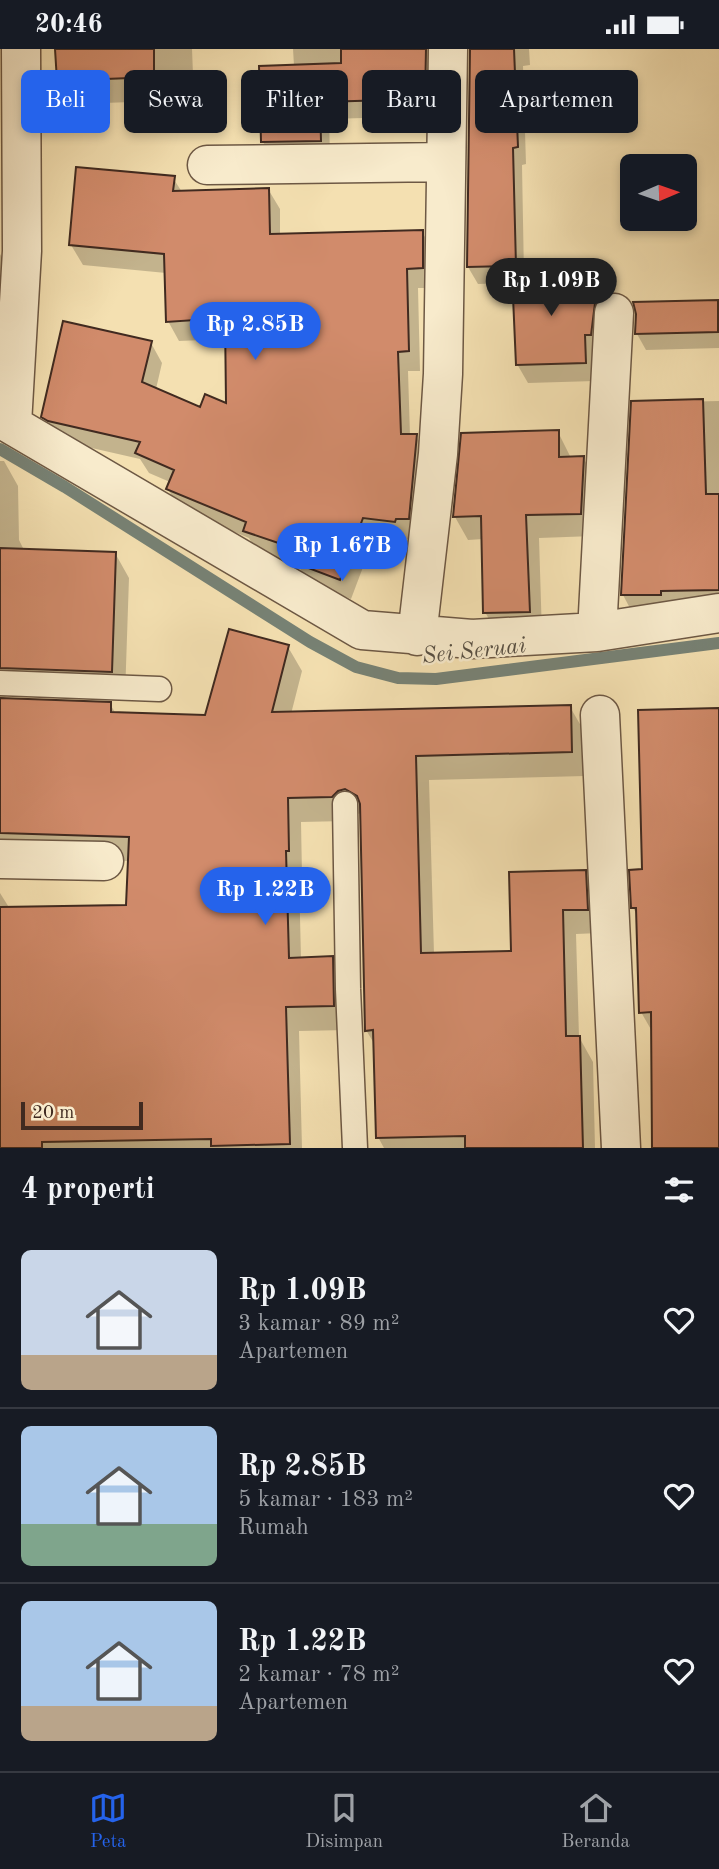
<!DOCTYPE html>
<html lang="id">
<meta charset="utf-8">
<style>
body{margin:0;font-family:"Old Standard TT",serif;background:#20242c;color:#f1f3f6;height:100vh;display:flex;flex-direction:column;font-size:26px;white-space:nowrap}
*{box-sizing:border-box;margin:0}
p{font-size:23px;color:#9ea1a6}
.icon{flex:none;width:38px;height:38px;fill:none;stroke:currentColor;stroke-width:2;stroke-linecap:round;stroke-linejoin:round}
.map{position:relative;height:1099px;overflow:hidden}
.panel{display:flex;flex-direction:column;background:#171b24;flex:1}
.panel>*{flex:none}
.top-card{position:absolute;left:21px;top:21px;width:677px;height:63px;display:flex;gap:14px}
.needle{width:46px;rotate:88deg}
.fabs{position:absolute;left:620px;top:105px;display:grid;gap:14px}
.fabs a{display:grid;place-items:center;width:77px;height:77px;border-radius:10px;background:#171b24;box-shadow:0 4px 10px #0003;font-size:35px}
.scale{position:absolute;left:21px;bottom:18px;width:122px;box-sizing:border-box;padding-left:7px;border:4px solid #402a20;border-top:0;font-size:19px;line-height:24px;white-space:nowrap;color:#402a20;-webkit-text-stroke:5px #f8ebcc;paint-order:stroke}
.price{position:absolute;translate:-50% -60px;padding:0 16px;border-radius:24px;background:#2563eb;color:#fff;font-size:23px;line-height:46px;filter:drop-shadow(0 2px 4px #0008)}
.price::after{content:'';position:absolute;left:50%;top:42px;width:21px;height:16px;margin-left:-10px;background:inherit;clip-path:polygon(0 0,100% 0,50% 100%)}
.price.selected{background:#222;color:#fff}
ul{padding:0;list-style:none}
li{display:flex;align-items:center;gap:21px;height:175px;padding:0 21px}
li+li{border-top:2px solid #363941}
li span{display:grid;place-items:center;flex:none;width:196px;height:140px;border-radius:10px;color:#555}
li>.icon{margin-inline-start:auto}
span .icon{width:84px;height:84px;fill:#fffc;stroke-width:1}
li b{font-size:30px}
h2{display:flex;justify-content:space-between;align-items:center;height:84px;padding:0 21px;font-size:30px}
.chip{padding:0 24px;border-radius:10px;background:#171b24;box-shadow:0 4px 10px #0003;font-size:24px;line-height:63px}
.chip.selected{background:#2563eb;color:#fff}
.status{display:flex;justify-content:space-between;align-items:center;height:49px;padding:0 35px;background:#171b24;direction:ltr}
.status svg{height:19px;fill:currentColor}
.menu{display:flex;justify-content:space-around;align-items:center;height:98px;border-top:2px solid #363941;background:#171b24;font-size:19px;color:#9ea1a6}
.menu a{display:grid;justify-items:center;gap:4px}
.menu .selected{color:#2563eb}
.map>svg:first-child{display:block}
.shadow{fill:#0003}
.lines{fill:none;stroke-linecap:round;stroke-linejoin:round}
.stream{stroke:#778275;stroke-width:12}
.building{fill:#d18b6b;stroke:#402a20;stroke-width:2}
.service-casing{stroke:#6d5844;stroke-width:27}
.minor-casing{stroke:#6d5844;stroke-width:41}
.service{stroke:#f8ebcc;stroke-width:24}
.minor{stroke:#f8ebcc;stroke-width:38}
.labels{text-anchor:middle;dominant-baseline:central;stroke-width:5;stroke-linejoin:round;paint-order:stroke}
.water-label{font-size:23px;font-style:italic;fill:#574f43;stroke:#f8ebcc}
</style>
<div class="status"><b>20:46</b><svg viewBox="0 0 49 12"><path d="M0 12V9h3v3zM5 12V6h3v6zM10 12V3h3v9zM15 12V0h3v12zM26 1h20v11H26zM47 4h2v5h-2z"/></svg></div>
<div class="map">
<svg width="719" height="1099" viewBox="0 0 719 1099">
<rect width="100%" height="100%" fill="#f4e0b1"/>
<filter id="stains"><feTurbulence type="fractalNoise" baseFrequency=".00286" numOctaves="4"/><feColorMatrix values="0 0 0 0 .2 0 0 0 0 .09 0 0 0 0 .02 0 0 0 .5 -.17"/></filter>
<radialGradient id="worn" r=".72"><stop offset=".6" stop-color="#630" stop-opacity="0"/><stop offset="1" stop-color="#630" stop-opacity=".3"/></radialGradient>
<!-- shadow -->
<path class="shadow" d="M 57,0 L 192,0 L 194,51 L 72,55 L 58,31 Z
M 293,0 L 445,0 L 434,67 L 329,70 L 330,108 L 273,110 L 263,93 L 294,17 Z
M 472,0 L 529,0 L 530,16 L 523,17 L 526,115 L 522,116 L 524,226 L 582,225 L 593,243 L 593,256 L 604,274 L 595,332 L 528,334 L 517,315 L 514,234 L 478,235 L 468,218 Z
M 173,129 L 182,143 L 268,140 L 280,160 L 280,186 L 422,183 L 434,203 L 433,239 L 418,239 L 420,322 L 408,322 L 410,387 L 416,387 L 428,407 L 419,489 L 407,490 L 406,492 L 374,489 L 351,550 L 308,534 L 298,516 L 256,502 L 249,489 L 179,460 L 168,440 L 170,433 L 149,424 L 140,410 L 61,392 L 55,388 L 43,367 L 151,294 L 162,314 L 156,340 L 201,360 L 228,356 L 227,290 L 179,292 L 168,272 L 166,224 L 83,216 L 71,196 Z
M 0,205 L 11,225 L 0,346 Z
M 719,252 L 719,299 L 646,301 L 637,285 L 638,265 L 635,255 Z
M 719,352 L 719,558 L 632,563 L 623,546 L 633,354 Z
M 558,383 L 571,409 L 583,409 L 597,431 L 594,487 L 539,489 L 542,586 L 498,586 L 485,563 L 483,490 L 468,491 L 455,468 Z
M 0,412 L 4,412 L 18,437 L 19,491 L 24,501 L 115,504 L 129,529 L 125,647 L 14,643 L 3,649 L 110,655 L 116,665 L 206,668 L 288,598 L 302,622 L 291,665 L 570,658 L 584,682 L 585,727 L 429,731 L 434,905 L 513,903 L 585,823 L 599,848 L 600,884 L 576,885 L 579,988 L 593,1013 L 595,1099 L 384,1099 L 378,1088 L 375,996 L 366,981 L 362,764 L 352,766 L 346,772 L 301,773 L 302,826 L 299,826 L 301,910 L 332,909 L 346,934 L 347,981 L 299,982 L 302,1099 L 0,1099 L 0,844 L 10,860 L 128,858 L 130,812 L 13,808 L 0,804 Z
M 719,661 L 719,1099 L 654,1099 L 653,984 L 641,963 L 638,867 L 633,859 L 643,822 Z"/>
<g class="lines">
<!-- stream -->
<path class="stream" d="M 0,400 L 65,438 L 310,593 L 356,618 L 398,629 L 436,630 L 719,594"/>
</g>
<!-- building -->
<path class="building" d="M 55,0 L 154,0 L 154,28 L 57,32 Z
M 341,0 L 426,0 L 425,50 L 320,53 L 321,92 L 261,93 L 259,17 L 341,14 Z
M 470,0 L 514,0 L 518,98 L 513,99 L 516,217 L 467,218 Z
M 76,118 L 175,127 L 173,142 L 269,139 L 270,185 L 423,181 L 423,219 L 407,220 L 409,302 L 398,303 L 401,385 L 417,385 L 409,470 L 396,470 L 395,473 L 363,469 L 340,531 L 295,514 L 299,501 L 243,482 L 246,473 L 166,440 L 174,421 L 135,404 L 140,393 L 48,372 L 41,368 L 63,272 L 152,292 L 142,333 L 200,358 L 205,345 L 226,354 L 225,269 L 166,273 L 164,205 L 69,196 Z
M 583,223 L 584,254 L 595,254 L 591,286 L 585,286 L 586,314 L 516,316 L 512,225 Z
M 718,251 L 718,283 L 635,285 L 636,265 L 633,253 Z
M 703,350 L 706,445 L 719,445 L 719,541 L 661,542 L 661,546 L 621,546 L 631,352 Z
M 559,381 L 559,408 L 584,407 L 581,465 L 526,466 L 530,563 L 483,564 L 481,467 L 453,468 L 461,384 Z
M 0,499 L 116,503 L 112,623 L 0,619 Z
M 229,580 L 289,596 L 272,663 L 571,656 L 572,703 L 416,707 L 421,904 L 511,902 L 509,823 L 586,821 L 588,861 L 563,861 L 566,987 L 580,987 L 583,1099 L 465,1099 L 465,1087 L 376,1089 L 373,981 L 365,982 L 360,755 L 357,747 L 345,740 L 338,742 L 332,748 L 288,749 L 289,802 L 286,802 L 289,909 L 333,907 L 334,957 L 286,958 L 290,1095 L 211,1097 L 211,1090 L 42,1093 L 42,1099 L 0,1099 L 0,858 L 126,856 L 129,788 L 0,784 L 0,649 L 111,653 L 111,663 L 205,666 Z
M 719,659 L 719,1099 L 652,1099 L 651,963 L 639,964 L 636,859 L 631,859 L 629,821 L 642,820 L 638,661 Z"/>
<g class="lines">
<defs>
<path id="service" d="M 0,634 L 159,640
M 345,755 L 348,940 L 355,1099"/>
<path id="minor" d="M 207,116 L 446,113
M 0,369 L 362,581 L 472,590 L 597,583 L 719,564
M 12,375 L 22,202 L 21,0
M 597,583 L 614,264
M 417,587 L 438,405 L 443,325 L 448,0
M 600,666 L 621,1099
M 0,810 L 104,812"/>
</defs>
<!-- service casing -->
<use href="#service" class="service-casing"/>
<!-- minor casing -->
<use href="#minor" class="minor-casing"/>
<!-- service -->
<use href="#service" class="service"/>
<!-- minor -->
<use href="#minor" class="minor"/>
</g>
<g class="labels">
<!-- water labels -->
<g class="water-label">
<text transform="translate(474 602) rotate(-6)">Sei Seruai</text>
</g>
</g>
<rect width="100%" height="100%" filter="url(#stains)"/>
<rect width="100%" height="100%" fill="url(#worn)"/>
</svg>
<div class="fabs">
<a><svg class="needle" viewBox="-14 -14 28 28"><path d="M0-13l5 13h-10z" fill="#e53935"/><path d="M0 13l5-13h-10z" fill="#9ea1a6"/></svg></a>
</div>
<div class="scale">20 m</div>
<b class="price selected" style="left:551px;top:269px">Rp 1.09B</b>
<b class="price" style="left:255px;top:313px">Rp 2.85B</b>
<b class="price" style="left:342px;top:534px">Rp 1.67B</b>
<b class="price" style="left:265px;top:878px">Rp 1.22B</b>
<div class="top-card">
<a class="chip selected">Beli</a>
<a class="chip">Sewa</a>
<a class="chip">Filter</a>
<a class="chip">Baru</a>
<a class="chip">Apartemen</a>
</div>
</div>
<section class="panel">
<h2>4 properti<svg class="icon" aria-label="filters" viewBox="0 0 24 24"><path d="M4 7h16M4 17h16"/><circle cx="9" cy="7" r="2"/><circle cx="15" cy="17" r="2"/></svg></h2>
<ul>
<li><span style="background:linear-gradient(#c9d6e8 75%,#b9a48a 0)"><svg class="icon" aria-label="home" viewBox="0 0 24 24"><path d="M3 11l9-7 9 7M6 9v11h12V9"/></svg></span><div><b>Rp 1.09B</b><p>3 kamar · 89 m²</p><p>Apartemen</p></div><svg class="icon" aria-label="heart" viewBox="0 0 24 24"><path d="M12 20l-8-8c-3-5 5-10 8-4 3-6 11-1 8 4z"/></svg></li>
<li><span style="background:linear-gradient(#a9c7e8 70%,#7fa58c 0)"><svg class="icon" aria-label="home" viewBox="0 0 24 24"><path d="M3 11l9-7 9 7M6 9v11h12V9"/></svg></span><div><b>Rp 2.85B</b><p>5 kamar · 183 m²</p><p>Rumah</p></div><svg class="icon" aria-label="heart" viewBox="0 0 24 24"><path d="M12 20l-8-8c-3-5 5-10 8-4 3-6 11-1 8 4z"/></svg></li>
<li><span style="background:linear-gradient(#a9c7e8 75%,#b9a48a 0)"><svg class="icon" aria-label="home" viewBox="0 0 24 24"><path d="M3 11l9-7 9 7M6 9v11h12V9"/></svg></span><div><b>Rp 1.22B</b><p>2 kamar · 78 m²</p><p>Apartemen</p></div><svg class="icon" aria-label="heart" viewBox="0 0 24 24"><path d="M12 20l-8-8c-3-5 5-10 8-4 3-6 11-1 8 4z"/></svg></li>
</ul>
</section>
<nav class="menu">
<a class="selected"><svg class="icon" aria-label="map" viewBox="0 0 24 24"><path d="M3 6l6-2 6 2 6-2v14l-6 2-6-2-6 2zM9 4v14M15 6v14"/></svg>Peta</a>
<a><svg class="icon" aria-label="saved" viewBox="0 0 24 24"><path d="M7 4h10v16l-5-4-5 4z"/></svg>Disimpan</a>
<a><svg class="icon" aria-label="home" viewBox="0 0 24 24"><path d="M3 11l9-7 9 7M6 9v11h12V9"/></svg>Beranda</a>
</nav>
